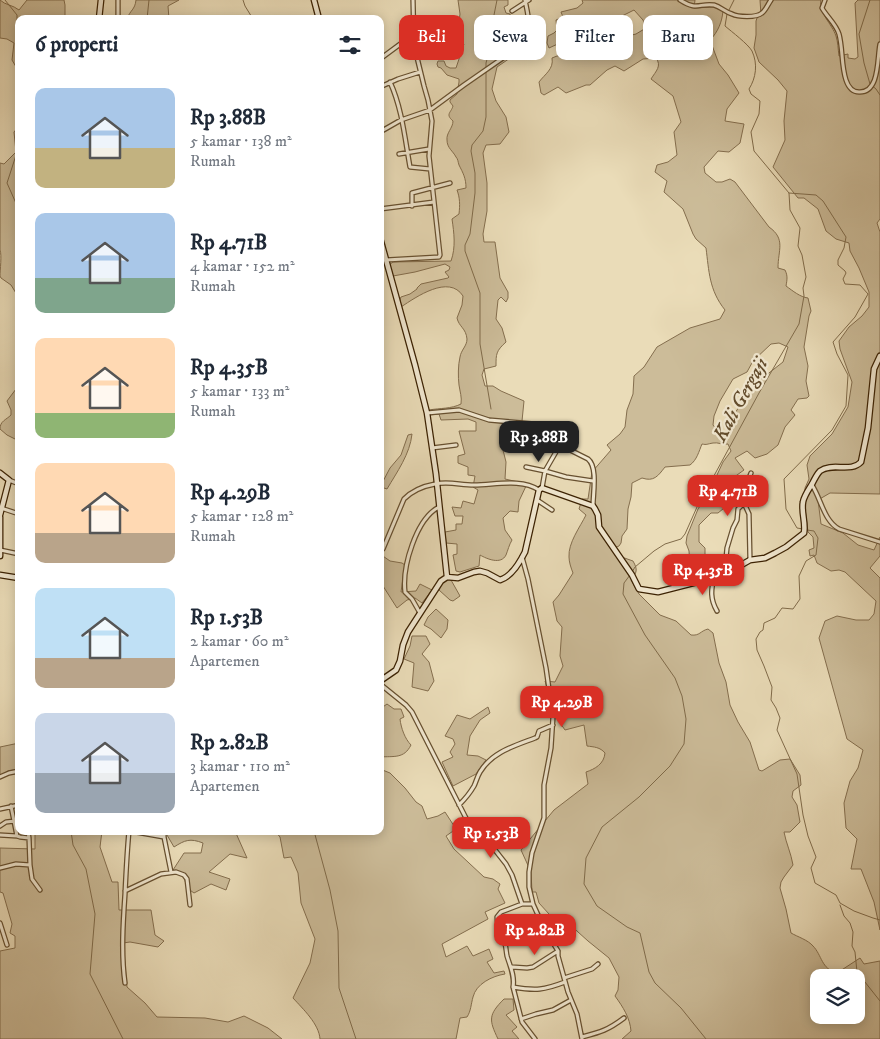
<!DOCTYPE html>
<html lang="id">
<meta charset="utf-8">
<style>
body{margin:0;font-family:"IM FELL DW Pica",serif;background:#f6f6f7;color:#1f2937;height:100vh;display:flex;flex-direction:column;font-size:19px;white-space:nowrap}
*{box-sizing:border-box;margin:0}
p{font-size:16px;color:#747a83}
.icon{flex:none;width:28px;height:28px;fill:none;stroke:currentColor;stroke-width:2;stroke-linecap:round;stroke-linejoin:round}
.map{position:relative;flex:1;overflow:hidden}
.details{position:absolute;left:15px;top:15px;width:369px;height:820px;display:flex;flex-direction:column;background:#fff;border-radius:10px;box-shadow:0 2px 12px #0003}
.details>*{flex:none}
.top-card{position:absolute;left:399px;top:15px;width:406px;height:45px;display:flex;gap:10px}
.fabs{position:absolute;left:810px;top:969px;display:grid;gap:10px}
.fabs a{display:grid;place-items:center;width:55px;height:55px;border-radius:10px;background:#fff;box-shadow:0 2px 12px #0003;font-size:25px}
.price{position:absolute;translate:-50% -42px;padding:0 11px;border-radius:10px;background:#d93025;color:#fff;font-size:16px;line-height:32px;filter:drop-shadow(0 1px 2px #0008)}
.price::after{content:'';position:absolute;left:50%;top:30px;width:15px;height:11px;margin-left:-8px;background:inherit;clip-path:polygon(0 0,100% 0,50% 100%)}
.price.on{background:#222;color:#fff}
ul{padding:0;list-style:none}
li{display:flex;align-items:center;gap:15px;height:125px;padding:0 20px}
li span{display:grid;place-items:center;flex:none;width:140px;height:100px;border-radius:10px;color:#555}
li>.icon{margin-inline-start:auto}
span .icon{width:60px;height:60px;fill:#fffc;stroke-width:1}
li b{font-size:21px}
h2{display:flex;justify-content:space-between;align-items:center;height:60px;padding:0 20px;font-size:21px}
.tag{padding:0 18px;border-radius:10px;background:#fff;box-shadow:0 2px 12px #0003;font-size:18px;line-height:45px}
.tag.on{background:#d93025;color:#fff}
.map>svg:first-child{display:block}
.green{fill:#ccbc99;stroke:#846e4e;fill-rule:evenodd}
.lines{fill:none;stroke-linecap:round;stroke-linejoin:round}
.stream{stroke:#806b4a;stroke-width:1}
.street-casing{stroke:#675030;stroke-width:5.5}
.secondary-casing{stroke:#3b2102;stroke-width:7}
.street{stroke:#f1e8d1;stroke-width:3}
.secondary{stroke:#f1e8d1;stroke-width:4.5}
.labels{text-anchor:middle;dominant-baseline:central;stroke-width:4.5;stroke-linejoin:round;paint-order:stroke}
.water-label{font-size:20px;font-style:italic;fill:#634c2c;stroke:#f1e8d1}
</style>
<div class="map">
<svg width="880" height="1039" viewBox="0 0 880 1039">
<rect width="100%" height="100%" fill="#eadcb8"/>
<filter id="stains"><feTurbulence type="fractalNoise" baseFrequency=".004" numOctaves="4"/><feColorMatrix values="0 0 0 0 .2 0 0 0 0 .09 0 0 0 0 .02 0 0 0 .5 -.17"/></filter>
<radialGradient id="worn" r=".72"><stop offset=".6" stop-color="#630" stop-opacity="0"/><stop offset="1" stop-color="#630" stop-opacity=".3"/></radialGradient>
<!-- green -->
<path class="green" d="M 0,0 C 5,5 13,5 19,10 L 27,0 L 64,0 L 65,5 L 65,19 L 19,19 L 19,72 L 12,60 L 14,43 L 7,39 L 0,38 Z
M 136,0 L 179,0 L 168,6 L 169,19 L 127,19 C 130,10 135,10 136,0 Z
M 458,0 L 508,0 L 508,5 L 504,7 L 506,13 L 510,14 L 511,20 L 508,29 L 512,40 L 533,37 L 537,44 L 513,56 L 497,67 L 492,89 L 496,101 L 506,117 L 509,132 L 500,144 L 486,145 L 483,153 L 487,183 L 487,211 L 483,234 L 484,242 L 495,242 L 500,278 L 508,292 L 508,298 L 506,302 L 501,297 L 498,300 L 496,319 L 502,328 L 506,342 C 496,351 496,354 496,366 L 484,369 L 482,375 L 485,386 L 493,386 L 501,391 L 524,401 L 522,421 L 532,427 L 514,429 L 503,450 L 506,462 L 505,479 L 527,484 L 519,501 L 518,512 L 510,511 L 503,518 L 505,530 L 512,540 C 509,545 508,550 506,555 C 501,565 487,559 480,555 L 479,566 L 460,572 L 456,571 L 453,555 L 457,554 L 457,544 L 446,543 L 445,532 L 456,530 L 456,524 L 462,524 L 463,516 L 455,516 L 452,507 L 461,508 L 463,501 L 474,504 L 478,490 L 473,487 L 475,476 L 468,475 L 468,467 L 458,463 L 458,456 L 465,454 L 459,431 L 476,431 L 476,422 L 468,419 L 441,420 L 439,414 L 429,415 L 429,410 C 440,408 451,409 461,404 C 462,397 460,392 459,385 C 458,377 458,365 460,357 C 461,350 467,346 467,339 C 466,328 459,327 457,318 L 462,305 L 463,296 C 449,274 416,297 401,307 L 400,299 L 401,297 L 410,294 L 417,289 L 417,288 L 421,284 L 448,278 L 449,277 L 445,272 L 449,270 L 450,267 L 445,264 L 415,272 L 393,276 L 390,273 L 389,265 L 393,262 L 451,261 C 456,247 454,233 452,219 L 459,214 C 460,205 460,198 457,190 L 466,188 C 466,178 463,173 459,165 C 458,162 458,159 456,157 C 453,151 447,148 447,140 C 446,133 453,128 453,121 C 445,114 451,113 453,106 L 450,102 L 450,100 L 457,94 L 459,82 L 459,79 L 447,75 L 441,68 L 438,67 L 437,64 L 438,61 L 444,61 L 446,66 L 450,68 L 456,68 L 464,44 L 458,40 L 457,37 L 460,14 Z
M 582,0 L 695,0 L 694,8 L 714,7 L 723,11 C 722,22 718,32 710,40 L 719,64 L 728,75 L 739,93 L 727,109 L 725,121 L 744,124 L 740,143 L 729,152 L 718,151 L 704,167 L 705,173 L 716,182 L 722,182 L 730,179 L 735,182 L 769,227 C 786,239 778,250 778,268 L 785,270 C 788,276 787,280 786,286 C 793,291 800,297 808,298 L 811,311 L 809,316 L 804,347 L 808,366 L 806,381 L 809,396 L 807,398 L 798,399 L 791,410 L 795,415 L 785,427 L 778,445 L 767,454 L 755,458 L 747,451 L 735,458 L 744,470 L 730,480 L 729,504 L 718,513 L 711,513 L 699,525 L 699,542 L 705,548 L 705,568 L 693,579 L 693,582 L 686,581 L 690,566 L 689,551 L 686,543 L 687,536 L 698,509 L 710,490 L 723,462 L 731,451 L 728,444 C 722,445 718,442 713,443 C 707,444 707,445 702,444 C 699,451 697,460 690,465 L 665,467 C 658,476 654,482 642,478 L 632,483 L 631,497 L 628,509 L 627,529 L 622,536 L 621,543 L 619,546 L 612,549 L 616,555 L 633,561 C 638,570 637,572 631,580 L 639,594 L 660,615 L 676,621 L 691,635 C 700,636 700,631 708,629 L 713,633 L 719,663 L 726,682 L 730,705 L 738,722 L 750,742 L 759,770 L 762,771 L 780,760 L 790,759 L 800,775 L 801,785 L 793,791 L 792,797 L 797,805 L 800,822 L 790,832 L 784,832 C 786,843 791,853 793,865 L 784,877 L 781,882 L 780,888 L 786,909 L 791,933 C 798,937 808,940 813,946 C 822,955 821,969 837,973 L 860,958 L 864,964 L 880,961 L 880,1039 L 622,1039 L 631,1031 C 630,1018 623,1007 615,996 L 618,990 L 619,977 L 609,958 L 588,941 L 568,923 L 559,925 L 539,903 L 536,892 L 532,892 L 531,872 L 521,850 L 554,810 L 588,784 L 586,772 C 595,769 604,764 605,753 C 600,747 594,747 587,746 L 584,725 L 565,730 L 551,710 L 549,702 L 549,694 L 545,681 L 555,682 L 563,666 L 560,656 L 562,627 L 557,621 L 553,602 L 559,595 L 573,573 C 571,568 569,562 569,557 C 568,543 580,527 586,515 L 579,509 L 582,499 L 588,499 L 592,472 L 611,450 L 607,445 L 620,434 L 625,427 L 627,410 L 633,394 L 634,376 L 644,367 L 657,347 L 690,328 L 720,319 L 725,310 C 709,290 709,271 706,248 L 696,239 L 693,234 L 683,209 L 664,192 L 667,181 L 655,172 L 657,165 L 668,162 L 677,155 L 674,132 L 681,122 L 673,96 L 651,79 C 656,71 662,66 656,58 L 643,59 L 624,71 L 615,66 L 607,70 L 590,85 L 586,85 L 566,93 L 558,87 L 544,95 L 541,93 L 539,82 C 545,74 554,69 552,58 L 557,56 L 573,56 L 590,50 L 602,42 L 636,34 L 646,28 L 643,20 L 634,10 L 622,16 L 603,20 L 595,28 L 578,39 L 562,42 L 549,48 L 547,43 L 548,36 L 554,33 L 557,30 L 556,20 L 563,17 L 561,12 L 577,8 L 583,3 ZM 779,343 L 788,347 L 783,362 L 760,380 L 745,398 L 727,425 L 727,438 L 721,435 L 713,425 L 714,416 L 720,401 L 733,379 L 747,372 L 753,361 L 771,344 ZM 819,978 L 856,978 L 856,1015 L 819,1015 Z
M 760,0 L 821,0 C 818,12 832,24 836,36 C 838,42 838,49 839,56 L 848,54 L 848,58 L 855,59 L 858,57 L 855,3 L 858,0 L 880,0 L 880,219 L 877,223 L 880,232 L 880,494 L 830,493 L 818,500 L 821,524 L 843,533 L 858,545 L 874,550 L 880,537 L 880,556 L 870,568 L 880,578 L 880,930 L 874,902 L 861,869 L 851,869 L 857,839 L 846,828 L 844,803 L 850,781 L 858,768 L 863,750 L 847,739 L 819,638 L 825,621 L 837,616 L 856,620 L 869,620 L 874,614 L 876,601 L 845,572 L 839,570 L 831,571 L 817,563 L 814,555 L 810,556 L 809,550 L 814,548 L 813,537 L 808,532 L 805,508 L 805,488 L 809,479 L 807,465 L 810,456 L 832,434 L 848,407 L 852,382 L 840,349 L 839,341 L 849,327 L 862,316 L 869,307 L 869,292 L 859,268 L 850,251 L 849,243 L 836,239 L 826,231 L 818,209 L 804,198 L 798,198 L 773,167 L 785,140 L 784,121 L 787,91 L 778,80 L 759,62 L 754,48 L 756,35 L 756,21 L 757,18 L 761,15 Z
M 19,126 L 19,298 L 11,285 L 1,278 L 0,276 C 0,270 2,255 0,250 L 0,163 L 4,164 L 16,152 L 14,132 Z
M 19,385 L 19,441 L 7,435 L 0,429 C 0,421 6,420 11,415 L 11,410 L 7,401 Z
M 412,434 C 410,454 397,472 387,489 L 381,487 L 380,490 L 380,487 L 390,468 L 401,455 L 408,435 Z
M 380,554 L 390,561 L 402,563 L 405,565 L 401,592 L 416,591 L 420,584 L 432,590 L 422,603 L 415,598 L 407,600 L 397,608 L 383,586 L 380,585 Z
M 448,579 L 451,580 L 460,596 L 453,601 L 450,600 L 439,590 C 441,585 442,581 448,579 Z
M 436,609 L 448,620 L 447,629 L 441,638 L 431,629 L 424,625 L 428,617 Z
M 412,636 L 426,636 L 430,644 L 422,654 L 429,662 L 434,681 L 428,691 L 412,687 L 414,663 L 404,659 L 410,646 Z
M 387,704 L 394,709 L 401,709 L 404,717 L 400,719 C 401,728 405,739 411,745 C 404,759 394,756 380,757 L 380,709 Z
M 488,707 L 490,713 L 480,720 L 470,736 L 467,755 L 478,756 L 486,760 L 476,774 L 453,786 L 442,762 L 453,757 L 450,752 L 455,744 L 453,739 L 445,736 L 457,715 L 470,719 Z
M 19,743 L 19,769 L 8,771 L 0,776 L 0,747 Z
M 380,769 L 390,773 L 405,788 L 416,802 L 422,806 L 427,819 L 438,816 L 445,812 L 456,829 L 446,836 L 454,849 L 484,877 L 493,879 L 500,884 L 498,889 L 505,903 L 485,912 L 488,919 L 442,944 L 446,957 L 467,946 L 473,956 L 489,949 L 493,959 L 487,962 L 494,973 L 504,971 L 505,974 C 492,976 476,984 473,997 C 471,1004 471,1011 467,1017 L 460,1018 L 456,1039 L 320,1039 C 319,1024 303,1009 293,998 L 310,963 L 315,939 L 301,903 L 298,873 L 291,857 L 284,858 L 280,837 L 275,831 L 380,831 Z
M 45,831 L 102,831 L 100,847 L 112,882 L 118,882 L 119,910 L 151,910 L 155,935 L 164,941 L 158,947 L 130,942 L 123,943 L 127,987 L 145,1003 L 157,1017 L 205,1018 L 228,1022 L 244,1016 L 268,1028 L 282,1039 L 0,1039 L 0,951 L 15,948 L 15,936 L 10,933 L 12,924 L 3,893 L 0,892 L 0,848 L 35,849 L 35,834 L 45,833 Z
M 168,831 L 235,831 L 247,858 L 230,854 L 209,872 L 230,879 L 226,890 L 211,884 L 194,893 L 187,888 L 184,877 L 173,870 L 184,853 L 201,853 L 203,843 C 190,838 185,840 174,847 L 167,835 Z
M 504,999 L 513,999 L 514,1010 L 506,1015 L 517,1027 L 512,1031 L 519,1039 L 498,1039 C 489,1020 488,1015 504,999 Z"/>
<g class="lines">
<!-- stream -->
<path class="stream" d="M 5,0 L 17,15 L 17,41 L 19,47
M 243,0 L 245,6 L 253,19
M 870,0 L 859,34 L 864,63 L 870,84 L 876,89 L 880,95
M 729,10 L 734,0
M 147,19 L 149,0
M 486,68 L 486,63 L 494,34 L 493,20 L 497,0
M 486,72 L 486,117 L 483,131 L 472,145 L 471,151 L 475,173 L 475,193 L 470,234 L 465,245 L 465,251 L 480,293 L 480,344 L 491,409
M 19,146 L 7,183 L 19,210
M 789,193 L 816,195 L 823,201 L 846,237 L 844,248 L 838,260 L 838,265 L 845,271 L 846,273 L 843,279 L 845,284 L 860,285 L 868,294 L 855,317 L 833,342 L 837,354 L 848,375 L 846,406 L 832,430 L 784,479 L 786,509 L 797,528 L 803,529
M 807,530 L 814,531 L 818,538 L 816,555 L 806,561 L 799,576 L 800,599 L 793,609 L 782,608 L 775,618 L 764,623 L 763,630 L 760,632 L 756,639 L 757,650 L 764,666 L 772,687 L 771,700 L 776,708 L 780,718 L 777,730 L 797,774 L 803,815 L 808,836 L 816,857 L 811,868 L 815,883 L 836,895 L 840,903 L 854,911 L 873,918 L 880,920
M 632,572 L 635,567 L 654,551 L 665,544 L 681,539 L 685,534 L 697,507 L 759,393 L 799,324 L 804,296 L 803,288 L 806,277 L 802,255 L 798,246 L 800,228 L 790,210 L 789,193 L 754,151 L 751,132 L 759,114 L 760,101 L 751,94 L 749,89 C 756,78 758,64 752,51 C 748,44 732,32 725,26 L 727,14
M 630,575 L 624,583 L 623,594 L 645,635 L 675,678 L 682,696 L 686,719 L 684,744 L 670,766 L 639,797 L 602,827 L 586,858 L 584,884 L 597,906 L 627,927 L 640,933 L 649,972 L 655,983 L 681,1008 L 706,1039
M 71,831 L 73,845 L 86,869 L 95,914 L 90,974 L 123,1039
M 314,831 L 330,890 L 338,931 L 339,988 L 356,1039
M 840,905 L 844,916 L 850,923 L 853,932 L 852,946 L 855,952 L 857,972 L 880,1001"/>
<defs>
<path id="street" d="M 118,0 L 118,19
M 680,0 C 697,11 699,3 714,5 C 721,7 725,12 732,14 C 738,17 756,18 762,13 C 766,10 768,4 771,0
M 825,0 L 822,8 C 827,17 836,24 839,34 C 843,49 841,65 846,80 C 848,86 852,92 859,92 C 880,93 877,58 880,44
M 512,11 L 529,0
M 380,59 L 403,42 L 413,39
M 390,82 C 402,108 405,139 410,167 L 430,169
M 380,87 L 398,79 L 420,72
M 380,132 L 401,120 L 430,110 L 464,85 L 523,44 C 533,32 528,15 525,0
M 399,154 L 429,149
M 412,206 L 412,193 L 450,183
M 380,209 L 434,202
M 386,260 L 439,257 L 440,255 L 429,156 L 432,121 L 428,100 L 424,86 L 414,45 L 413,0
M 427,413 L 459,410 L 489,420 L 534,424 L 544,429 L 560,445 L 588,459 C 598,467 593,494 593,506
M 432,448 L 456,445
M 526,467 L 545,471 L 566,477 L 593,481
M 9,480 L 19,484
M 812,485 C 821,499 824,521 839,529 L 880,542
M 542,488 L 545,471 L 560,445
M 537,500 L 552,510
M 744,503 L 749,514 L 750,560
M 1,508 L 19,514
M 383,549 L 404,499 C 412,491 424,486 435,484 C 449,481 460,485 474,485 C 495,485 521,478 539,490
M 0,550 L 19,554
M 522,557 L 528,579 L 546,668 L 553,717 L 551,748 L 544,785 L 544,818 L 532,853 L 529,872 L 529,887 L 533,904
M 725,569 L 727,548 L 733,528 L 737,520 L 738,509 L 744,503 L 746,486 L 751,473
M 714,577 C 711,590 710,599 717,611
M 420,613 L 412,599 L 405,592 C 402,567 416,519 439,507
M 380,684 L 406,705 L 412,712 L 469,824 L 478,835 L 495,850 L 506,864 L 512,875 L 522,904 L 533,904 L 544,928 L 558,951 L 558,956 L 568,992 L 577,1014 L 582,1039
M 0,777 L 9,773 L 19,771
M 459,805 C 465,799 470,793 474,786 C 476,782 477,777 480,772 C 492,752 514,746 535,738 L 537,737 L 539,731 L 553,725
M 11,806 L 17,836
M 0,809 L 19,805
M 0,826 L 6,822 L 15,821
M 130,831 L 164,837
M 164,831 L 164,837 L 171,872
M 0,835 L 17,836 L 20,837 L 29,838 L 28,831
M 490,845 L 501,835
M 30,865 L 32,879 L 40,890
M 0,868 L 16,864 L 30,865 L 29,838
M 125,891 L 161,874 L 176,872 L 184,875 L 187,879 L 190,905
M 522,904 L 501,912 L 497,917 C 497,926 501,932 504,940 C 506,945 506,951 507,956 C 510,966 515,976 513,987 L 522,1022 L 535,1039
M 0,923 L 7,945
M 525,926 L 540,920
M 512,967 L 527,968 L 533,967 L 558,951
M 564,978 L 592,969 L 598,964
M 125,983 C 121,954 123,923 125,894 C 126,873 127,852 129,831
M 513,987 C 536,991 544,990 565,982
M 521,1019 L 536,1014 L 553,1010 L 571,1000
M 582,1037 C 601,1032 608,1030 624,1018"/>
<path id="secondary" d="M 314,0 L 319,19
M 99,19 L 101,0
M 380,238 L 415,365 L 427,413 L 436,474 L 447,577 L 441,581 L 408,632 L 403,645 L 400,661 L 396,670 L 380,681
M 0,473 L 9,480 L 0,515
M 0,517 L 0,556
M 0,575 L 19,578
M 447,577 L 458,578 L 474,572 L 480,571 L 487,573 L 500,580 C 511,577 520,562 525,552 L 539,490 L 542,488 L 593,506 L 595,509 L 598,515 L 599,527 L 632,575 L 639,589 L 658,592 L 705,580 L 714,577 L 725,569 L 736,568 L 750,560 L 765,558 L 775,553 L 786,547 L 804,533 C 806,523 801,512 803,502 C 804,496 809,489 812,484 C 814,480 817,474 820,471 C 832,462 851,473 861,462 L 868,428 L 874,369 L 880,356"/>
</defs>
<!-- street casing -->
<use href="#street" class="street-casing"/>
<!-- secondary casing -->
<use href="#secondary" class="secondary-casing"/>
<!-- street -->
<use href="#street" class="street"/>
<!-- secondary -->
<use href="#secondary" class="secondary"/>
</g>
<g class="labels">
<!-- water labels -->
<g class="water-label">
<text transform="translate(741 400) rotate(-61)">Kali Gergaji</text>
</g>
</g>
<rect width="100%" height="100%" filter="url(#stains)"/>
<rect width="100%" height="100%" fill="url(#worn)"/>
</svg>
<div class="fabs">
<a><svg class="icon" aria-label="layers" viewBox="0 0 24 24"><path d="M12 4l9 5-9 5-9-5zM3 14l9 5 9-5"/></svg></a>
</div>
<b class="price on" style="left:539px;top:463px">Rp 3.88B</b>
<b class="price" style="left:728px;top:517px">Rp 4.71B</b>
<b class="price" style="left:703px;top:596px">Rp 4.35B</b>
<b class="price" style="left:562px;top:728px">Rp 4.29B</b>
<b class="price" style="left:491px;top:859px">Rp 1.53B</b>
<b class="price" style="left:535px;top:956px">Rp 2.82B</b>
<div class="top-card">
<a class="tag on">Beli</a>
<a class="tag">Sewa</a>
<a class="tag">Filter</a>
<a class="tag">Baru</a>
</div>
<section class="details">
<h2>6 properti<svg class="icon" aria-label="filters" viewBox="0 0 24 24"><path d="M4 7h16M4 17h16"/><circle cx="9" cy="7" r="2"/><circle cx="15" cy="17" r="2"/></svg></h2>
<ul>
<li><span style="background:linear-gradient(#a9c7e8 60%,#c2b280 0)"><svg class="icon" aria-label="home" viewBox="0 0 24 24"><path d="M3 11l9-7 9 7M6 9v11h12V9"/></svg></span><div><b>Rp 3.88B</b><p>5 kamar · 138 m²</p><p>Rumah</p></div></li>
<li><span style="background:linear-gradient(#a9c7e8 65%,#7fa58c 0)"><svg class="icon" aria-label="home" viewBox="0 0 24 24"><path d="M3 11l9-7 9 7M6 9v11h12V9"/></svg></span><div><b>Rp 4.71B</b><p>4 kamar · 152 m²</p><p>Rumah</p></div></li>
<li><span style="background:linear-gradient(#ffd9b3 75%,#8fb573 0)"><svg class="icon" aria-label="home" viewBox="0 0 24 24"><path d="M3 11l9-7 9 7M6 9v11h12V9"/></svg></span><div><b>Rp 4.35B</b><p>5 kamar · 133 m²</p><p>Rumah</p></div></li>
<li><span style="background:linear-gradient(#ffd9b3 70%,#b9a48a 0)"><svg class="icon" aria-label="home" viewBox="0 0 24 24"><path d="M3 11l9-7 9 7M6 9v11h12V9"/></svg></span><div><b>Rp 4.29B</b><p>5 kamar · 128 m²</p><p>Rumah</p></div></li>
<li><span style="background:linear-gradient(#bfe0f5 70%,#b9a48a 0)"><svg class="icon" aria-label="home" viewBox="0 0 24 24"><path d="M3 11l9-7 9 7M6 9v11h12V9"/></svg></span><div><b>Rp 1.53B</b><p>2 kamar · 60 m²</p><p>Apartemen</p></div></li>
<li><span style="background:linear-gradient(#c9d6e8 60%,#9aa5b1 0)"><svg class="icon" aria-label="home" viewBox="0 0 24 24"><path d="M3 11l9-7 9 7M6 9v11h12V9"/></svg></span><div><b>Rp 2.82B</b><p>3 kamar · 110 m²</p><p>Apartemen</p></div></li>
</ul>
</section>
</div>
